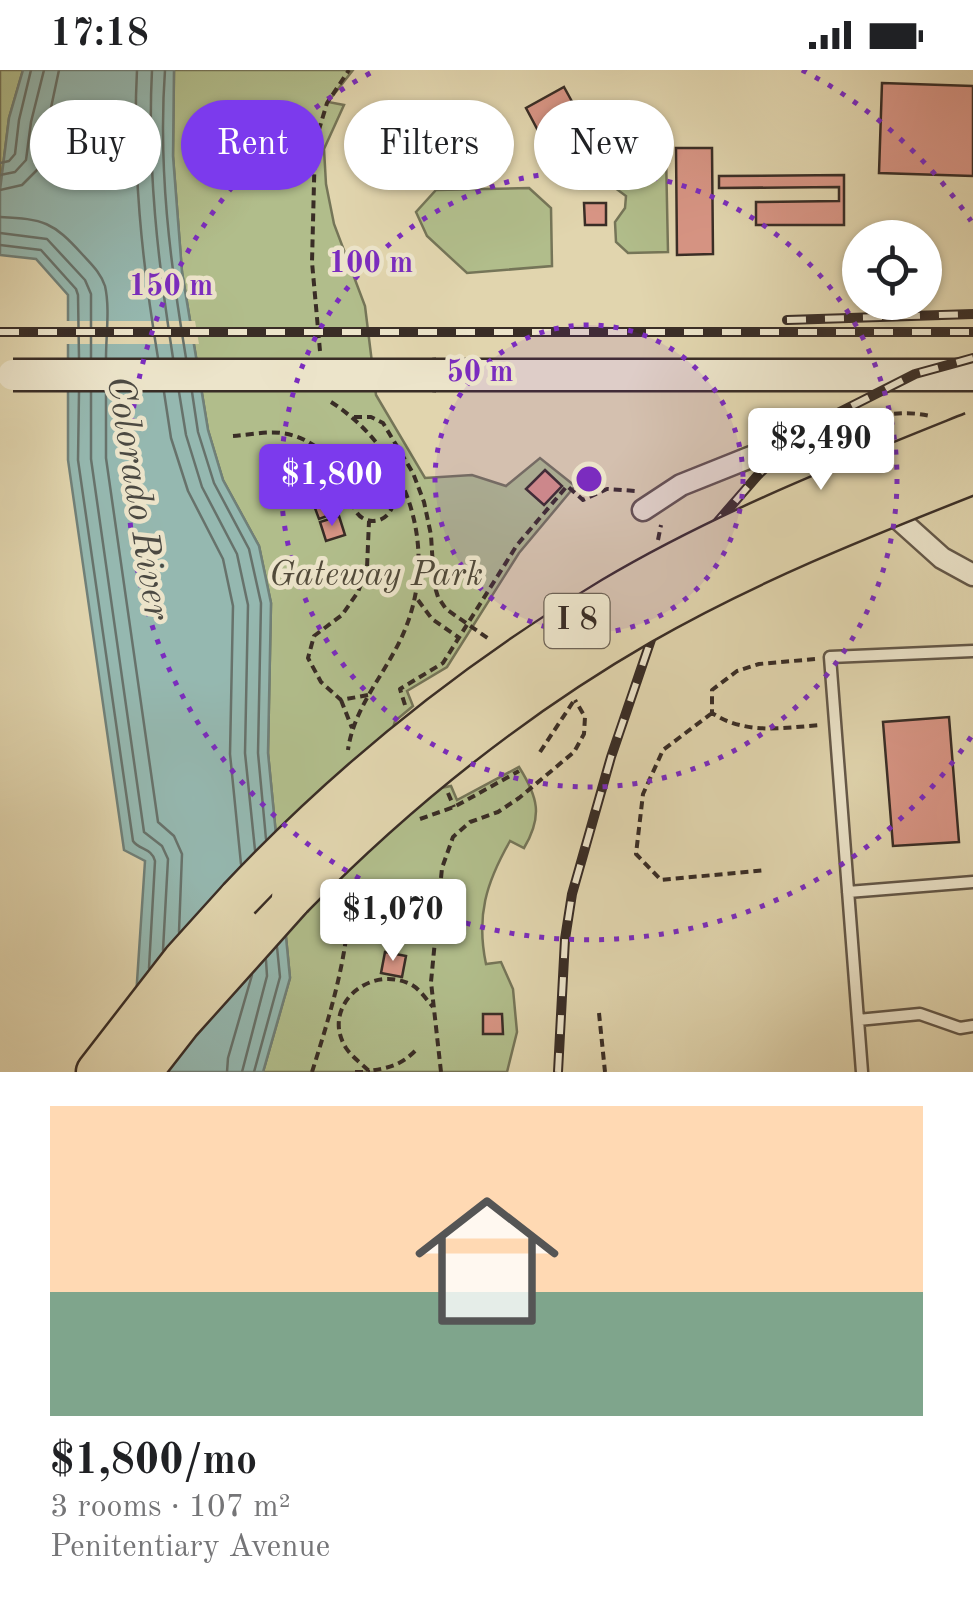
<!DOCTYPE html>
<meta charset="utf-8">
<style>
body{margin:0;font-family:"Old Standard TT",serif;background:#f2f2f2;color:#202124;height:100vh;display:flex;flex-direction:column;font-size:38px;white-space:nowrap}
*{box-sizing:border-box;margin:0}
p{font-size:32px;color:#757577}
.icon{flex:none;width:55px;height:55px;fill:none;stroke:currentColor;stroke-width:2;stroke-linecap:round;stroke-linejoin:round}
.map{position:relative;height:1002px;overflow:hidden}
.side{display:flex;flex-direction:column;background:#fff;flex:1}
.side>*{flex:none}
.top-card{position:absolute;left:30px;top:30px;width:915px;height:90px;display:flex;gap:20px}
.controls{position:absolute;left:842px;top:150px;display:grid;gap:20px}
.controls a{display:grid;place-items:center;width:100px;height:100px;border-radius:50%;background:#fff;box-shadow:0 2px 8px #0004;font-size:50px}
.price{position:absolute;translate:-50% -85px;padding:0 22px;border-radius:10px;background:#fff;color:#222;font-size:32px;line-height:65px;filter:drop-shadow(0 2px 5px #0008)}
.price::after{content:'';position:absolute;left:50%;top:60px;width:30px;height:22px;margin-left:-15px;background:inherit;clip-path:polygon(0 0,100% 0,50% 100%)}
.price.on{background:#7c3aed;color:#fff}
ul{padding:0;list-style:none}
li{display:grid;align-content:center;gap:20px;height:530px;padding:0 50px}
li+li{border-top:2px solid #e0e0e0}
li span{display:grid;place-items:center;height:310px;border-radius:0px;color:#555}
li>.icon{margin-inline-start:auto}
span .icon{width:180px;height:180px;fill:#fffc;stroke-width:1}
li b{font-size:42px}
.chip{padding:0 35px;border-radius:45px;background:#fff;box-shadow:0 2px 8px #0004;font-size:35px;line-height:90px}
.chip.on{background:#7c3aed;color:#fff}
.status{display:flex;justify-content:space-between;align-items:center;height:70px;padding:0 50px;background:#fff;direction:ltr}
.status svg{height:28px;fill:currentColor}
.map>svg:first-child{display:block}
.green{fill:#b1bd8b;stroke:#757558;stroke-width:2.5}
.water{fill:#95b8b0;stroke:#708079;stroke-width:2.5}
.pier{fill:#e1d5ae}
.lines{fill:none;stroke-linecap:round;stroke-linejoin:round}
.shore{stroke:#67726b;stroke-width:2.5}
.building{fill:#d89585;stroke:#392d26;stroke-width:2.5}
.lane-casing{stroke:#635748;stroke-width:15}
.street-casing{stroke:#635748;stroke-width:25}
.secondary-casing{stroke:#392d26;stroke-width:35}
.highway-casing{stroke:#392d26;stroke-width:45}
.path{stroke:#392d26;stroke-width:4;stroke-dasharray:8 5;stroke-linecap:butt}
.lane{stroke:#ece4ca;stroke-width:10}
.street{stroke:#ece4ca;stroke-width:20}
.secondary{stroke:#ece4ca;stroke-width:30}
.highway{stroke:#e1d5ae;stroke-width:40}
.rail-casing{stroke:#392d26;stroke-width:10}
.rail{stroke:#ece4ca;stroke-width:6;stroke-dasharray:19;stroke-linecap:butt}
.secondary-bridge-casing{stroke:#392d26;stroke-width:35;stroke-linecap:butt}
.highway-bridge-casing{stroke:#392d26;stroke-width:45;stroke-linecap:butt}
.secondary-bridge{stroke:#ece4ca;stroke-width:30}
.highway-bridge{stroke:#e1d5ae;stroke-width:40}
.ring{fill:none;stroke:#7b2cbf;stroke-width:5;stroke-dasharray:5 10}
.labels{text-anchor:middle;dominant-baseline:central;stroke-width:9;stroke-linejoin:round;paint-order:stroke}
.shield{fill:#ece4ca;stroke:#6f6457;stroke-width:2.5}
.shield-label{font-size:32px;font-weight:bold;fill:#392d26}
.park-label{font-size:35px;font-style:italic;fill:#514a3a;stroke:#ece4ca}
.water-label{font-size:38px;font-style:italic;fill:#4b4942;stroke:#ece4ca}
.centre{fill:#7b2cbf;stroke:#ece4ca;stroke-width:5}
.ring-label{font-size:30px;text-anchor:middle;font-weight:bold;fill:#7b2cbf;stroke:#ece4ca;stroke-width:9;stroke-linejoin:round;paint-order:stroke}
</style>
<div class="status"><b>17:18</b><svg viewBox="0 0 49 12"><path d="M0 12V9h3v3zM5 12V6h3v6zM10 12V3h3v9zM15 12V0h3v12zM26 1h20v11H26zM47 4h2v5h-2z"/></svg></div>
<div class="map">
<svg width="973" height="1002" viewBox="0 0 973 1002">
<rect width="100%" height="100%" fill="#e1d5ae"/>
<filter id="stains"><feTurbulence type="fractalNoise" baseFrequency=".002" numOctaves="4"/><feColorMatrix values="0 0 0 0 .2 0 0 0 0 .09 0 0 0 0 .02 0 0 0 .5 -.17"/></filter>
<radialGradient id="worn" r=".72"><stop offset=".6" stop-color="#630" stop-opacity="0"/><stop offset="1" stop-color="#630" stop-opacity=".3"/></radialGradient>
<!-- green -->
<path class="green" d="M 0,0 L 23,0 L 9,48 L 0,120 Z
M 174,0 L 353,0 L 328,32 L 344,35 L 324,79 L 326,114 L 334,154 L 365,236 L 376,325 L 425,408 L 472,405 L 506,416 L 540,388 L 575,416 L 519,483 L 447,597 L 407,621 L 413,636 L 395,651 L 388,675 L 419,722 L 451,716 L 457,730 L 519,697 C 538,727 543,746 524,778 L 510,771 C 486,813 476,846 486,894 L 501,892 L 513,919 L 517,962 L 507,1002 L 263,1002 L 290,908 L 268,683 L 271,533 L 259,476 L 223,410 L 208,360 L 182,202 L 173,86 Z
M 666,84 L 668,182 L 628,183 L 616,172 L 615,152 L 625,138 L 626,126 L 599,106 L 613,85 Z
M 529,118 L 551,138 L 552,196 L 467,203 L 427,166 L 416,142 L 436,120 Z"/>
<!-- water -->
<path class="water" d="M 23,0 L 174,0 L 173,86 L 182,202 L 208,360 L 223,410 L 259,476 L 271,533 L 268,683 L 290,908 L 263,1002 L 131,1002 L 145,791 L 124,780 L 68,390 L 68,225 L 36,189 L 0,185 L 0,120 L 9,48 Z"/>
<!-- pier -->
<path class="pier" d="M 63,251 L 195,251 L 199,274 L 64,274 Z"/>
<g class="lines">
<!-- shore -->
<path class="shore" d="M 137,0 C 132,97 142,192 158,288
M 152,0 C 147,97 158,192 173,288
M 165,0 C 158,97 170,192 186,288
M 0,93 L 9,91 L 15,84 L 19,50 L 31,0
M 0,105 L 15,102 L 26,90 L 31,52 L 44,0
M 0,120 L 22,115 L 38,99 L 59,0
M 0,147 C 44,149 53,152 82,184 C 91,194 101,203 105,216 C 110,238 106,265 106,288
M 0,163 L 47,169 L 85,210 L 91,224 L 91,288
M 0,175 L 41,180 L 76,219 L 78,225 L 79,288
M 79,322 L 78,390 L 133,771 C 139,780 152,778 155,791 L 149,898
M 91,322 L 91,389 L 144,762 L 162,776 L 168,789 L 163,880
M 106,322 L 106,388 L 158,752 L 174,766 L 182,784 L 179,862
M 164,322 L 171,368 L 188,421 L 223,489 L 233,536 L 230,684 L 241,794
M 179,322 L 186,365 L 202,417 L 237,484 L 248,535 L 245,683 L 255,780
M 192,322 L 198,362 L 214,413 L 249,479 L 261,533 L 258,683 L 266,769
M 227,1002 L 228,988 L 252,905
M 242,1002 L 267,906 L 266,890
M 254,1002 L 280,907 L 277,877"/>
</g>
<!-- building -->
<path class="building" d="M 882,13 L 973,16 L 973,106 L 879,103 Z
M 564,17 L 581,48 L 543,70 L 526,38 Z
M 481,75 L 481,101 L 419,102 L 419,76 Z
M 676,78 L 712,78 L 713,184 L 677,185 Z
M 844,105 L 844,155 L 756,155 L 756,132 L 839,131 L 839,117 L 719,118 L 719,106 Z
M 584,133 L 606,133 L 606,155 L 585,155 Z
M 545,400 L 562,416 L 544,435 L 526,419 Z
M 332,424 L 338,442 L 319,449 L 312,430 Z
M 339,446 L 345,465 L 326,471 L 320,452 Z
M 949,647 L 959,772 L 893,776 L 883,652 Z
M 385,882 L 406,886 L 402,907 L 381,903 Z
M 483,944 L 502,944 L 503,964 L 483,964 Z"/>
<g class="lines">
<defs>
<path id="lane" d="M 848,822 L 973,812
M 858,950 L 920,944 L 960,958 L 973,956
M 862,1002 L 830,587 L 973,581"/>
<path id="street" d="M 883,435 L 942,488 L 973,505
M 643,440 L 681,415 L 751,387 L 811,389 L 852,411"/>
<path id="secondary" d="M 436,305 L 973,305"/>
<path id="highway" d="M 97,1002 L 183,891 L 239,829
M 141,1002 L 180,952 L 292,827"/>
</defs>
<!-- lane casing -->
<use href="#lane" class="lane-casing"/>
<!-- street casing -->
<use href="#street" class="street-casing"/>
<!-- secondary casing -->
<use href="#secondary" class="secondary-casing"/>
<!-- highway casing -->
<use href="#highway" class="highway-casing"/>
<!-- path -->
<path class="path" d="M 320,281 L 312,192 L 315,73 L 327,33 L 349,0
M 331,332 C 407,381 440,477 404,562 C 387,602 354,636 348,680
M 354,347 L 371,347 L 383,353 L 413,403 L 424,432 L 431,465 L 434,514 L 438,527 L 446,539 L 489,569
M 233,366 C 248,365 266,361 281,363 C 315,367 337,394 356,419
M 753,366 C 788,354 824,354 861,349 C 887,345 903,340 930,346
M353 431a20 20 0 1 1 40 0a20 20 0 1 1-40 0Z
M 658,470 L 661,455
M 418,530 L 432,549 L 458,567
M 815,589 L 759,594 L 737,601 L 712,620 L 712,643 C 746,665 782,658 820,655
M 368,625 L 341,630 L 321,612 L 308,588 L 314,566 L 342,545 L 358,522 L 367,498 L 369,451
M 341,630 L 352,658
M 405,635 L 400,619 L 443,593 L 517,475 L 567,416 L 583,430 L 607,419 L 636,421
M 712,643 L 663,680 L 643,724 L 636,784 L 661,810 L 766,800
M 540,682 L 573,632
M 448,723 L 454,737
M 420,749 L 454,737 L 519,701
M 599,943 L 605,1002
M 415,981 C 401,995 389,998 369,1001 C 362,994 352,987 346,978 C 320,937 369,894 410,914 C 419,918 426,929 433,937
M 312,1002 C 330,945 352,875 349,814
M 355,1002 L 370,1002
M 441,1002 L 431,912 L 442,798 L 453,767 L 470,752 L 498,742 L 519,728 L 574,682 L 584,664 L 585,647 L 575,630"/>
<!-- lane -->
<use href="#lane" class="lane"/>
<!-- street -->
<use href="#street" class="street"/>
<!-- secondary -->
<use href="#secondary" class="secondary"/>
<!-- highway -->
<use href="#highway" class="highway"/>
<defs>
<path id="rail" d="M 787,250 L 973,244
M 0,262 L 973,262
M 558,1002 L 565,869 L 572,824 L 611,687 L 655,558 L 706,465 L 758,405 L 794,371 L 834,345 L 915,304 L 973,288"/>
</defs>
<!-- rail casing -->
<use href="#rail" class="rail-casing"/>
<!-- rail -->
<use href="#rail" class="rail"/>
<defs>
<path id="secondary-bridge" d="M 13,305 L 436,305"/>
<path id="highway-bridge" d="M 292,827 C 395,722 512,628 640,554 C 746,493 859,448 973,403
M 239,829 C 349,712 475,611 613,528 C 726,461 851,412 973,363"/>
</defs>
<!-- secondary-bridge casing -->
<use href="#secondary-bridge" class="secondary-bridge-casing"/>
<!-- highway-bridge casing -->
<use href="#highway-bridge" class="highway-bridge-casing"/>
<!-- secondary-bridge -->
<use href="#secondary-bridge" class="secondary-bridge"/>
<!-- highway-bridge -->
<use href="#highway-bridge" class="highway-bridge"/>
</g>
<!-- distance rings -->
<circle cx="589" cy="409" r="154" fill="#7b2cbf" fill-opacity=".12"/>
<g class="ring">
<circle cx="589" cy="409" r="154"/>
<circle cx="589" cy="409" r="308"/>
<path d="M971 667A461 461 0 1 1 376 0M802 0A461 461 0 0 1 971 151"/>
</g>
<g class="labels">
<!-- shield labels -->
<rect class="shield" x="544.5" y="524" width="65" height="54" rx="8"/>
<g class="shield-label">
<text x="577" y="551">I 8</text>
</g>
<!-- park labels -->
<g class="park-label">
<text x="376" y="505">Gateway Park</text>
</g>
<!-- water labels -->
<g class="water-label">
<text transform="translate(137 428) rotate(81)">Colorado River</text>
</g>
</g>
<circle cx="589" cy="409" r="15" class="centre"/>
<g class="ring-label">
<text x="371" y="202">100 m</text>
<text x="171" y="225">150 m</text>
<text x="480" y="311">50 m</text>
</g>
<rect width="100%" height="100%" filter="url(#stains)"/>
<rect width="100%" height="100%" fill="url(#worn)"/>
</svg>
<div class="controls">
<a><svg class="icon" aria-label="locate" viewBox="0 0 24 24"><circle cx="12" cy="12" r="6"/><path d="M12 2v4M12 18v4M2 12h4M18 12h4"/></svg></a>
</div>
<b class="price" style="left:821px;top:423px">$2,490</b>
<b class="price on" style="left:332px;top:459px">$1,800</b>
<b class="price" style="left:393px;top:894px">$1,070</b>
<div class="top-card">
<a class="chip">Buy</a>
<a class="chip on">Rent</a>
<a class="chip">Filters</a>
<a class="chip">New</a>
</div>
</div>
<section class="side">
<ul>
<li><span style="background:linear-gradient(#ffd9b3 60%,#7fa58c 0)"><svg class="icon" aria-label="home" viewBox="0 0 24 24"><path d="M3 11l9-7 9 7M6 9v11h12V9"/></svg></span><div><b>$1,800/mo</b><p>3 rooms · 107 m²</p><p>Penitentiary Avenue</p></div></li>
</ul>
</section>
